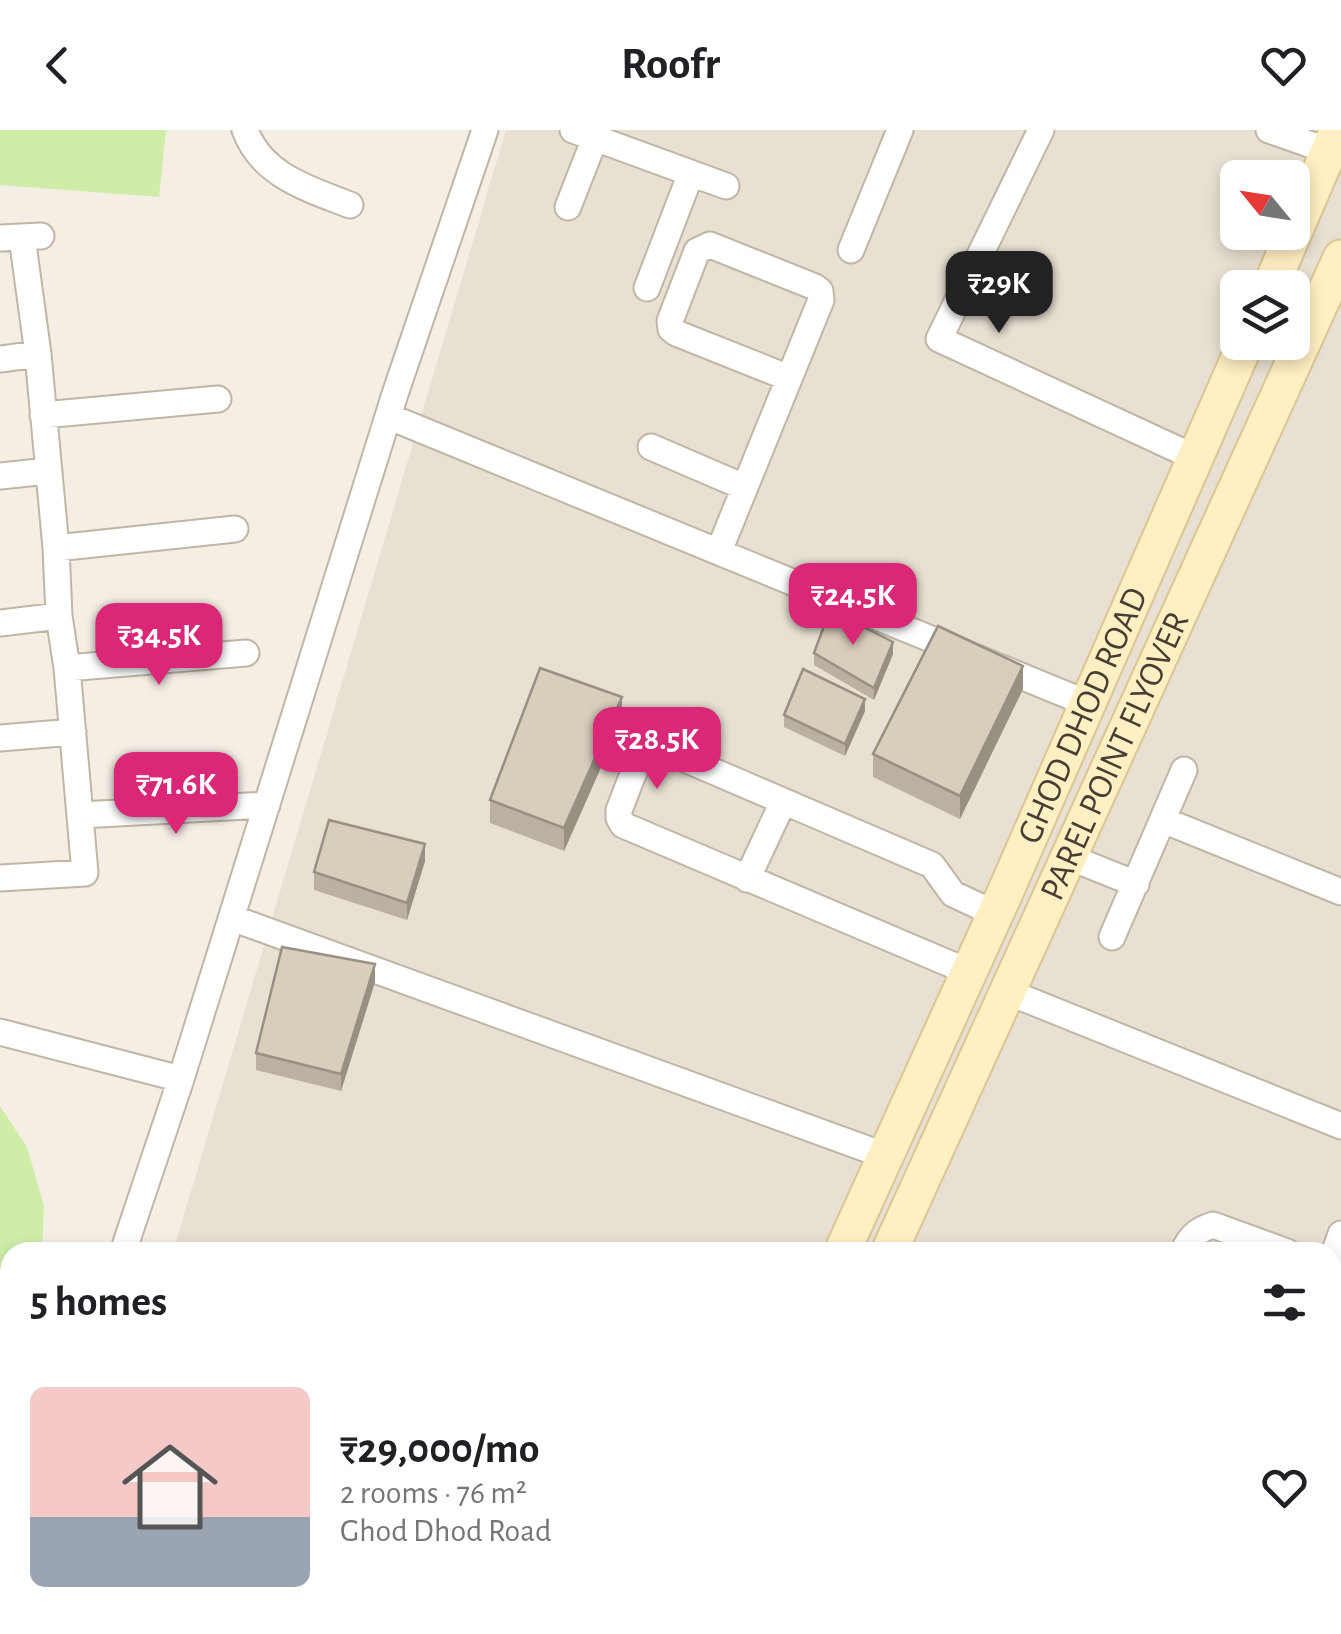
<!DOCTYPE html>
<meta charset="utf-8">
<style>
body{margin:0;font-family:"Alegreya Sans",sans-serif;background:#f2f2f2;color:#202124;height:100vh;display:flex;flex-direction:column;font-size:38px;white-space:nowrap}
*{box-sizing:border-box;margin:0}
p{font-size:32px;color:#757577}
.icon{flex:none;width:55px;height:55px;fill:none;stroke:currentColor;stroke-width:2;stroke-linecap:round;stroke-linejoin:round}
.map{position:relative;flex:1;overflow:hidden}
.panel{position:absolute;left:0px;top:1112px;width:1342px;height:392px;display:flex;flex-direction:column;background:#fff;border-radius:30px 30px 0 0;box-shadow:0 5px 15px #0003}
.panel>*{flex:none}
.needle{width:65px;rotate:300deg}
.fabs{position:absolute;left:1220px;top:30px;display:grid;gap:20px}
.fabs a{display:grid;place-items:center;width:90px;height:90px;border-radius:15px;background:#fff;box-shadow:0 5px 15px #0003;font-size:50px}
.price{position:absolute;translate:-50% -85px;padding:0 22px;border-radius:20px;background:#db2777;color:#fff;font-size:32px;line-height:65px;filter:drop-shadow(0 2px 5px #0008)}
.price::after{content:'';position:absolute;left:50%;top:60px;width:30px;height:22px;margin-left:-15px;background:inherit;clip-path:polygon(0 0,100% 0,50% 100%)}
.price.active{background:#222;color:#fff}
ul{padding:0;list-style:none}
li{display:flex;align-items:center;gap:30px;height:250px;padding:0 30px}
li span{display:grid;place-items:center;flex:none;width:280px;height:200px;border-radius:15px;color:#555}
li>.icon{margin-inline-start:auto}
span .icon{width:120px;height:120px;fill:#fffc;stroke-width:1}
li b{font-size:42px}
h2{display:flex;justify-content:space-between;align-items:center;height:120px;padding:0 30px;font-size:42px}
header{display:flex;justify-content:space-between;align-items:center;height:130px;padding:0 30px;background:#fff;font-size:45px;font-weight:600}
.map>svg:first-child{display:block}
.residential{fill:#e8e0d2;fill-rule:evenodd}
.green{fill:#cfeca9}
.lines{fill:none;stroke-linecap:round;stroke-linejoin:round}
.street-casing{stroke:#c0b6a6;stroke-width:29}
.secondary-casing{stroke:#dbc592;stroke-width:39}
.street{stroke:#fff;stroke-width:25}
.secondary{stroke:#ffefc3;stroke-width:35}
.wall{fill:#bbb0a1}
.shaded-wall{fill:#989083}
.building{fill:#d9cdbb;stroke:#989083;stroke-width:2.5}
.labels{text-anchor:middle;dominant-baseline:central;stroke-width:8;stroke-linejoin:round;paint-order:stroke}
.street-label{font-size:35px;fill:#463e33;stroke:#fff}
</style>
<header><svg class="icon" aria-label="back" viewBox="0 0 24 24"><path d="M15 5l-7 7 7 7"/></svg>Roofr<svg class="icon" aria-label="heart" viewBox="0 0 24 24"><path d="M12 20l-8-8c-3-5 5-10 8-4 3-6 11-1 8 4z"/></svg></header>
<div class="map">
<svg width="1341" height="1504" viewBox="0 0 1341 1504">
<rect width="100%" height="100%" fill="#f4eee4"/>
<!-- residential -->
<path class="residential" d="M 506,0 L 1341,0 L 1341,1504 L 60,1504 L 63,1495 L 1332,1495 L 1332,1122 L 173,1122 ZM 1238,48 L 1292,48 L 1292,102 L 1238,102 ZM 1238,158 L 1292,158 L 1292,212 L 1238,212 Z"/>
<!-- green -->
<path class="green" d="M 0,0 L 166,0 L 159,67 L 0,55 Z
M 0,976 L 27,1017 L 44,1076 L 42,1122 L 10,1122 L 10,1215 L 0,1226 Z"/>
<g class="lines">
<defs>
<path id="street" d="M 245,0 C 262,46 309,59 350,75
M 573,0 L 726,56
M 1041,0 L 939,209 L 1196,328
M 1269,0 L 1329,21
M 568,77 L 595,8
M 0,108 L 41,106
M 851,120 L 900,0
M 647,158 L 691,43
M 0,229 L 38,224
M 43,285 L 218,269
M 390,287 L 1089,574
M 651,317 L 744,357
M 0,346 L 48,341
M 56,418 L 235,399
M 719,421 L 821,170 L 820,161 L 815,157 L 710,115 L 697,121 L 670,191 L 671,199 L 676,203 L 789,248
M 0,493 L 59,486
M 67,538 L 246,523
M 0,608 L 73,602
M 81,685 L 267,675
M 1163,690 L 1341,762
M 1069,727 L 1136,754
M 0,748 L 85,743 L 67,538 L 59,486 L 56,418 L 38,224 L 22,107
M 747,749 L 783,672
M 232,788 L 886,1026
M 1112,807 L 1184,640
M 969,842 L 623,695 L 619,688 L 619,680 C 625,667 635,632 646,623 C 653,618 656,620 664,620 L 932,735 L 953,764 L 996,784
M 1008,862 L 1341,996
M 0,902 L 181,949
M 123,1122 L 181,949 L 395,264 L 485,0
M 1183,1122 C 1190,1107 1197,1100 1213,1095 L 1287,1122
M 1332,1130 L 1341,1104
M 1332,1273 L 1341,1276
M 0,1489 L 10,1458
M 1164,1495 L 1190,1504
M 1064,1504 L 1067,1495"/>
<g id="secondary">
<path d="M 1270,158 L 1338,0"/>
<path id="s1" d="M 842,1122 L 1004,765 L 1246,212"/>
<path id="s2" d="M 889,1122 L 1341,128"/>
<path d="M 667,1504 L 672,1495"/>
<path d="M 717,1504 L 721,1495"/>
</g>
</defs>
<!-- street casing -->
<use href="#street" class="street-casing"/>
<!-- secondary casing -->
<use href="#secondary" class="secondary-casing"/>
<!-- street -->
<use href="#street" class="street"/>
<!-- secondary -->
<use href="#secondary" class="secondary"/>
</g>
<!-- wall -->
<path class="wall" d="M 814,523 L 893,524 L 874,570 L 814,535 Z
M 1023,559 L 960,689 L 873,647 L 873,624 Z
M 865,581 L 845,626 L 784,597 L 784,585 Z
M 622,590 L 564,721 L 490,693 L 490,670 Z
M 425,731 L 407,790 L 314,760 L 314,742 Z
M 375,852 L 341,961 L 256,940 L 256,923 Z"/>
<!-- shaded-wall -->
<path class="shaded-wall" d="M 893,512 L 893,524 L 874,570 L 874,558 Z
M 1023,536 L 1023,559 L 960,689 L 960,666 Z
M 622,567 L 622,590 L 564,721 L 564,698 Z
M 865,569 L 865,581 L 845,626 L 845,614 Z
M 425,714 L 425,731 L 407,790 L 407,773 Z
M 375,834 L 375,852 L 341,961 L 341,944 Z"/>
<!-- building -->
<path class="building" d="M 830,480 L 893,512 L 874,558 L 814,523 Z
M 938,496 L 1023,536 L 960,666 L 873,624 Z
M 540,538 L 622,567 L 564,698 L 490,670 Z
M 803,539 L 865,569 L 845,614 L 784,585 Z
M 329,690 L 425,714 L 407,773 L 314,742 Z
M 282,817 L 375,834 L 341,944 L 256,923 Z"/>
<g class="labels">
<!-- street labels -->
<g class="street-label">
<text stroke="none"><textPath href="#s1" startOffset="588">GHOD DHOD ROAD</textPath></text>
<text stroke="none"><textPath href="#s2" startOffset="545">PAREL POINT FLYOVER</textPath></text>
</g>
</g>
</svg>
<div class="fabs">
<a><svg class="needle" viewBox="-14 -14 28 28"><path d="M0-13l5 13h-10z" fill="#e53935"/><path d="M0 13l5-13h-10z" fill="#757577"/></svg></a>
<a><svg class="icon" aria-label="layers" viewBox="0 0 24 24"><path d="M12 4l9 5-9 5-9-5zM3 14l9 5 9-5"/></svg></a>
</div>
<b class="price active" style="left:999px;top:206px">₹29K</b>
<b class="price" style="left:853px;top:518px">₹24.5K</b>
<b class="price" style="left:159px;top:558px">₹34.5K</b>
<b class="price" style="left:657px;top:662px">₹28.5K</b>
<b class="price" style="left:176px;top:707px">₹71.6K</b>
<section class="panel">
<h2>5 homes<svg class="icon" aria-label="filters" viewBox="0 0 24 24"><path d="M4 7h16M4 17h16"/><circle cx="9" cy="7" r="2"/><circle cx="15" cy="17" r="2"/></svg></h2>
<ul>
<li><span style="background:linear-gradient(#f6c9c9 65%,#9aa5b1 0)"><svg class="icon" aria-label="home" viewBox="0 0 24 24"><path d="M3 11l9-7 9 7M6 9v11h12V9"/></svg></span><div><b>₹29,000/mo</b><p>2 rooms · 76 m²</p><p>Ghod Dhod Road</p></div><svg class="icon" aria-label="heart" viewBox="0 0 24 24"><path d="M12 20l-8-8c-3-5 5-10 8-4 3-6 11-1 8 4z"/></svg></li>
</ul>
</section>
</div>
